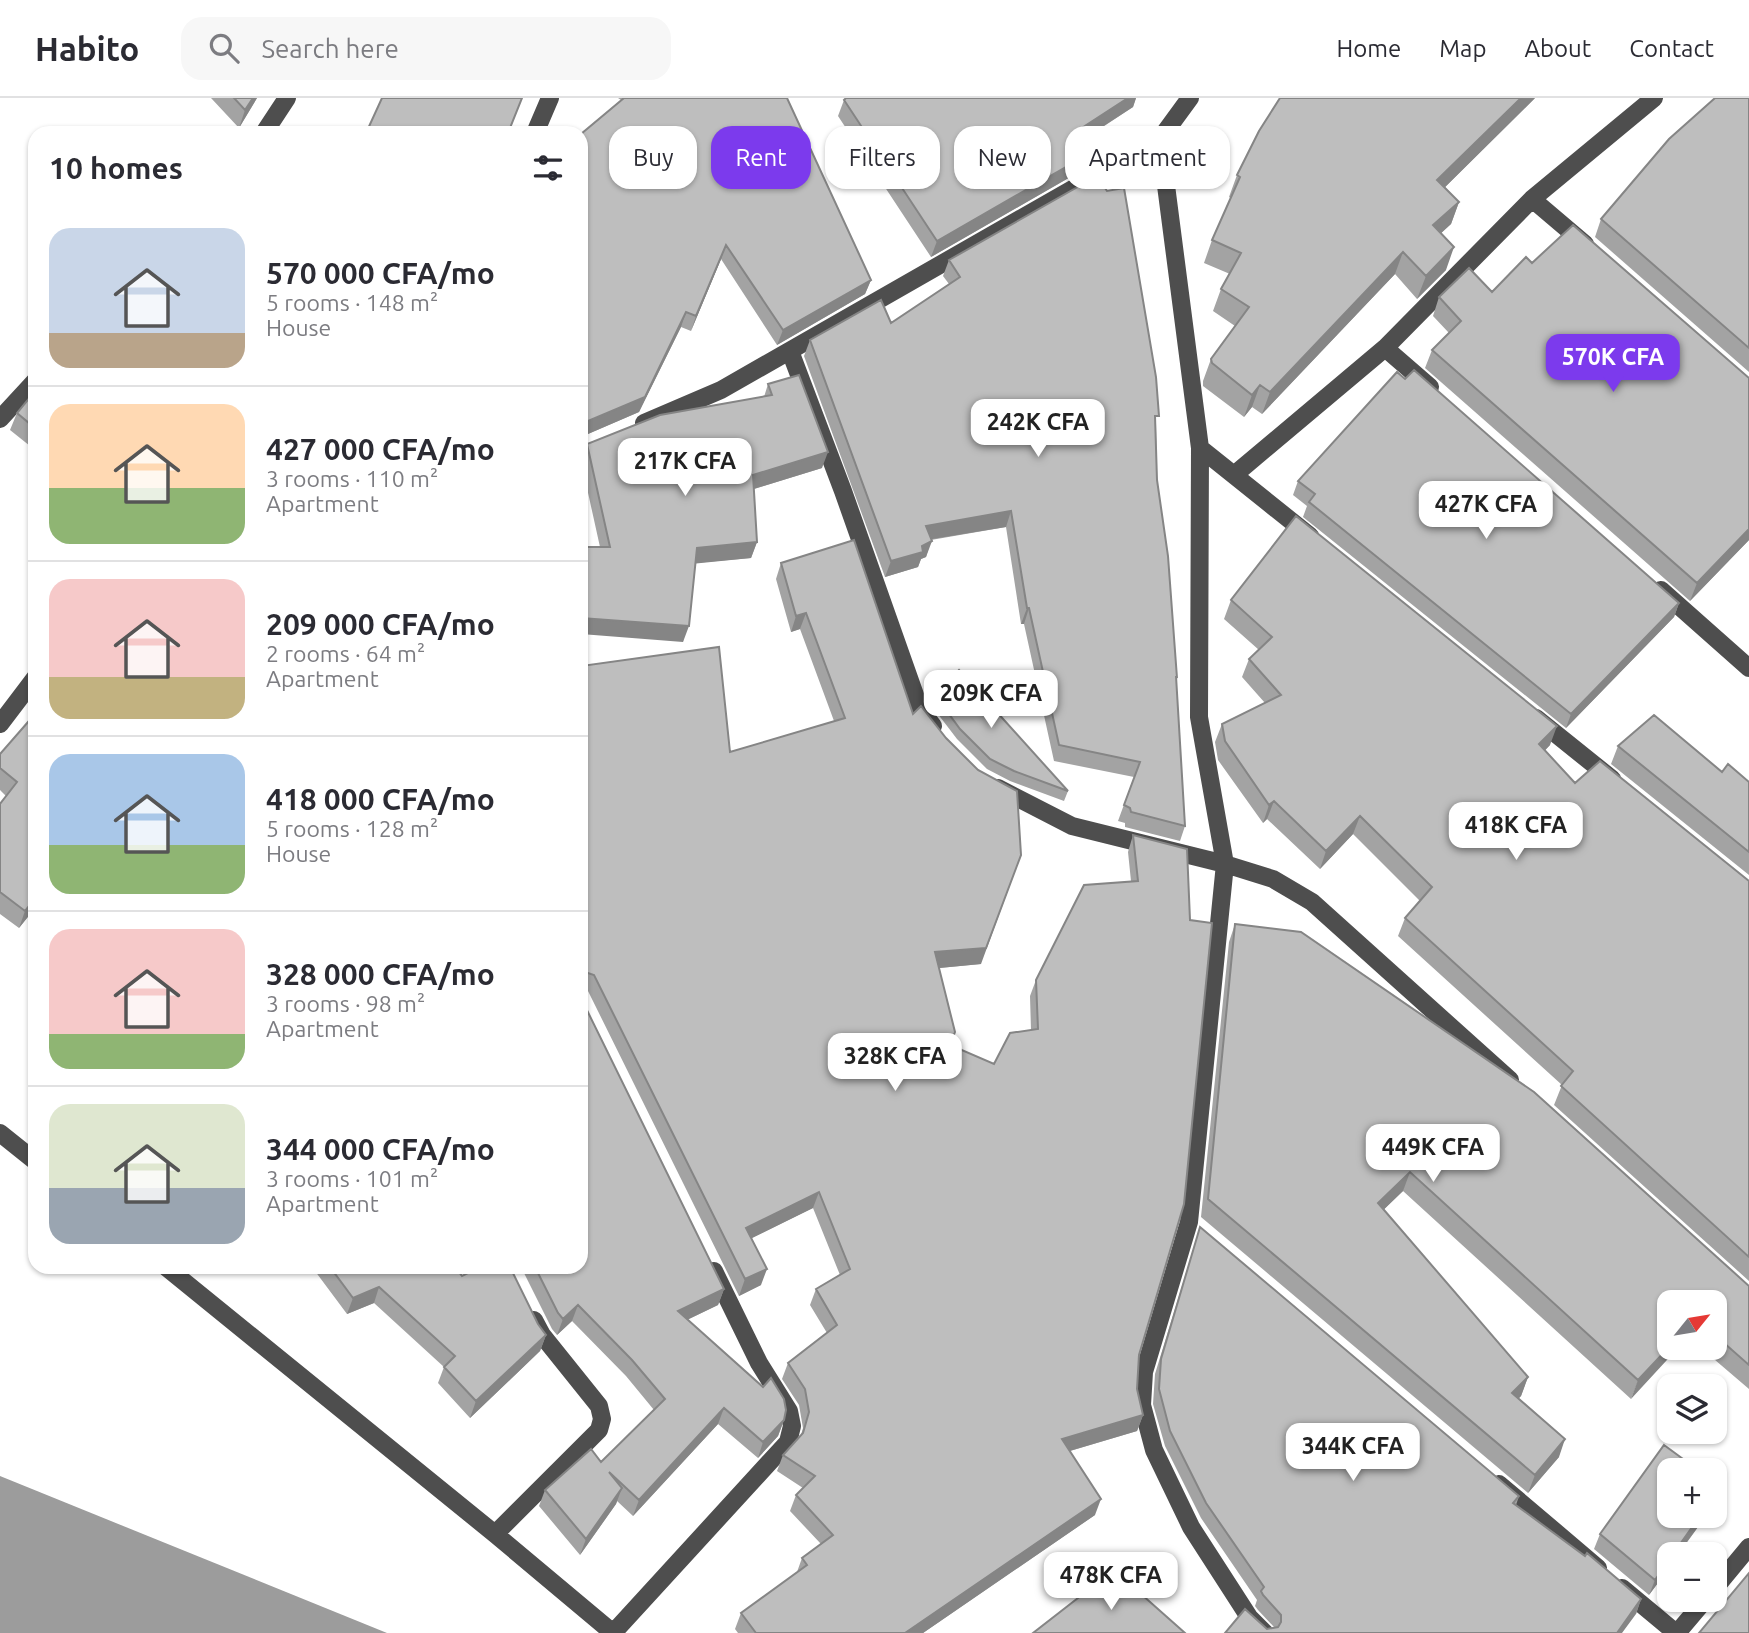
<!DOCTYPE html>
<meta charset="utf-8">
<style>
body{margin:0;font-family:Ubuntu,sans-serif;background:#f7f7f7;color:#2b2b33;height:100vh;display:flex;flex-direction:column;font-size:26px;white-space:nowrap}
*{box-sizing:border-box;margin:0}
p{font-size:23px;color:#7c7c81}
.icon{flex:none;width:38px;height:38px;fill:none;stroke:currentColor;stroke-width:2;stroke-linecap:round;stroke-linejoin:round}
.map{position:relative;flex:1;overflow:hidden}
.drawer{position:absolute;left:28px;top:28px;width:560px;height:1148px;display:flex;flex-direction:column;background:#fff;border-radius:21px;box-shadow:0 2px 5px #0004}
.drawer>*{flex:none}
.hud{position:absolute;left:609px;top:28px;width:665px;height:63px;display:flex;gap:14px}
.needle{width:46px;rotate:60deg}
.fabs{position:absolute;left:1657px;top:1192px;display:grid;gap:14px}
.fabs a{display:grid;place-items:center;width:70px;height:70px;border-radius:14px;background:#fff;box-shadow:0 2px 5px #0004;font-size:35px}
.price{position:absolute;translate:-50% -60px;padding:0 16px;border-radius:14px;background:#fff;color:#222;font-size:23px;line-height:46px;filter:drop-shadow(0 2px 4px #0008)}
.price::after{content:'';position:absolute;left:50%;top:42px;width:21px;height:16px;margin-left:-10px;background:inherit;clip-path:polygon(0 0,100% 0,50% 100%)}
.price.current{background:#7c3aed;color:#fff}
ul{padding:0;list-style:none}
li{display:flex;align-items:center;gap:21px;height:175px;padding:0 21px}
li+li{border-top:2px solid #e1e1e2}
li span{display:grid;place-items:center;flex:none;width:196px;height:140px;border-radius:21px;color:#555}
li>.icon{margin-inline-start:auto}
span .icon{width:84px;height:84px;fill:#fffc;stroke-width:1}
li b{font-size:30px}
h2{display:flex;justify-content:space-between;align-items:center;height:84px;padding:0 21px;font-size:30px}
.pill{padding:0 24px;border-radius:21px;background:#fff;box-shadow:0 2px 5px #0004;font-size:24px;line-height:63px}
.pill.current{background:#7c3aed;color:#fff}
header{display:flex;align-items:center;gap:42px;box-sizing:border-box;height:98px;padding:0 35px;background:#fff;border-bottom:2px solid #e1e1e2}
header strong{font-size:33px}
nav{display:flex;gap:38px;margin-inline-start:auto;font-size:24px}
.search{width:490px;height:63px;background:#f7f7f7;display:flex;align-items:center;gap:18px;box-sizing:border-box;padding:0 24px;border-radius:21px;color:#7c7c81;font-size:26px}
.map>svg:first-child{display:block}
.water{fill:#9c9c9c}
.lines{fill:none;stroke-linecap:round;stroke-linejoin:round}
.minor{stroke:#4e4e4e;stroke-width:18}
.wall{fill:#a3a3a3}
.shaded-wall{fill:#858585}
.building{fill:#bebebe;stroke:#858585;stroke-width:2}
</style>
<header>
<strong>Habito</strong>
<div class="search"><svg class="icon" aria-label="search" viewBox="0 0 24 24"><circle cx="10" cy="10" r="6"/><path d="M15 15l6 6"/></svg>Search here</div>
<nav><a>Home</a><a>Map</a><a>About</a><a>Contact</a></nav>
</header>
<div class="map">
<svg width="1749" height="1535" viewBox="0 0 1749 1535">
<rect width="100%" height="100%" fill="#fff"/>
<!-- water -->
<path class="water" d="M 0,1378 L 387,1535 L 0,1535 Z"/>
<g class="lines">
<!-- minor -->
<path class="minor" d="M 264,35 L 287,0
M 535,35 L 550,0
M 1160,41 L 1200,350 L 1199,619 L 1225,766 L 1189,1124 L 1144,1274 L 1142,1307 L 1154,1352 L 1191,1429 L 1249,1519 L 1265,1535
M 1532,101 L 1585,146
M 1385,250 L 1430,289
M 790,253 L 843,393 L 920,611 L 933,628
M 0,321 L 35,283
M 644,325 L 721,292 L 1160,41 L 1190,0
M 1200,350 L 1310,438
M 1234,377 L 1385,250 L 1532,101 L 1654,0
M 1661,492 L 1749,570
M 1536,620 L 1612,681
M 0,626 L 35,580
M 998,690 L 1072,728 L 1225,766 L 1273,781 L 1312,804 L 1510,982
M 0,1035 L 35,1063
M 166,1169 L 495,1436 L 613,1535 L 788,1344 L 792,1328 L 789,1313 L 759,1265 L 714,1173
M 1499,1386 L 1598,1470
M 495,1436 L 599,1332 L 602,1321 L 599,1308 L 542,1237 L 534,1222
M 1622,1490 L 1676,1535
M 1715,1490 L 1749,1449
M 1677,1535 L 1705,1502"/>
</g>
<!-- wall -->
<path class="wall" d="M 211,0 L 257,0 L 239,30 Z
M 618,0 L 787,0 L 871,182 L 865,196 L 777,247 L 721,161 L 691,233 L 681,229 L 639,314 L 581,339 L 581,36 L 621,2 Z
M 846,0 L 1136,0 L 1133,9 L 1077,46 L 1085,58 L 1079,74 L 931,159 L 838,18 L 844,2 Z
M 1280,0 L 1535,0 L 1445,89 L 1459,104 L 1451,126 L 1441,135 L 1446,172 L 1417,201 L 1395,176 L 1262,316 L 1252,309 L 1244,319 L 1203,288 L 1203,283 L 1211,261 L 1235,228 L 1213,213 L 1221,191 L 1230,176 L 1204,165 L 1212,142 L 1231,100 L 1229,99 L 1237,77 Z
M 1749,0 L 1749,274 L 1595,139 L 1601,121 Z
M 949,162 L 1156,326 L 1157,382 L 1177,580 L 1176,582 L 1185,728 L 1180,743 L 1125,729 L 1125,725 L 1118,723 L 1134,679 L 1054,663 L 1024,526 L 1021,526 L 1006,429 L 931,442 L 926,459 L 921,461 L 918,469 L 885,479 L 804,258 L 810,242 L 891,225 L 949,186 L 943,178 Z
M 1492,194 L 1749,442 L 1690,503 L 1425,270 L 1432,252 L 1449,235 L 1433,218 L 1439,199 Z
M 768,286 L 822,370 L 754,391 L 757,444 L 751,460 L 695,465 L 683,544 L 600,449 L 581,363 L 587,346 L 764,299 Z
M 35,293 L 35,352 L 10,332 L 17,315 Z
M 1298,383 L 1679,505 L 1674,519 L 1566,630 L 1303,419 L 1307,408 L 1293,397 Z
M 781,465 L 981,866 L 939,870 L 950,947 L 994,966 L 1031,932 L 1030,898 L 1036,882 L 1131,783 L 1128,754 L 1133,737 L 1187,751 L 1139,1257 L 1137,1291 L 1143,1317 L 1137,1333 L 1070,1353 L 1095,1417 L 923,1535 L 738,1535 L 735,1531 L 741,1515 L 797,1474 L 802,1460 L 821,1446 L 790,1413 L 796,1397 L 803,1390 L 777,1373 L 783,1357 L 801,1337 L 803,1330 L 799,1307 L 782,1281 L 788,1265 L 827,1235 L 810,1207 L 816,1191 L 840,1177 L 813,1110 L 751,1140 L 761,1187 L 739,1198 L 588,893 L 582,891 L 581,568 L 730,654 L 834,623 L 800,531 L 791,534 L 776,481 Z
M 1231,502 L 1550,647 L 1545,652 L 1575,685 L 1749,783 L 1749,1183 L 1554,1007 L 1562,987 L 1398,838 L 1405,820 L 1420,803 L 1353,736 L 1320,771 L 1267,721 L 1263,725 L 1218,662 L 1215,644 L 1222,626 L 1265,605 L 1242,579 L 1249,561 L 1259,552 L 1224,521 Z
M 935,597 L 1068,693 L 1064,703 L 1010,683 L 987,671 L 957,641 L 931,607 Z
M 35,616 L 35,810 L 19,830 L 0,816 L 0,706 L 6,698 L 0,692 L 0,656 Z
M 1618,648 L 1722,674 L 1749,684 L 1749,777 L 1611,666 Z
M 1235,826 L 1749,1188 L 1749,1291 L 1701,1250 L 1715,1250 L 1715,1204 L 1670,1204 L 1631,1301 L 1403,1093 L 1383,1112 L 1528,1279 L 1521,1298 L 1518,1301 L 1559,1359 L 1528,1395 L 1201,1119 L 1229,844 Z
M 1200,1129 L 1519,1398 L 1516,1407 L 1641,1501 L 1636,1516 L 1267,1531 L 1274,1529 L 1258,1512 L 1255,1508 L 1257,1502 L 1201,1420 L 1165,1348 L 1153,1306 L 1155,1276 Z
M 312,1169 L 455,1169 L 462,1178 L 538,1226 L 546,1237 L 540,1253 L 470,1320 L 438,1285 L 444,1269 L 374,1205 L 347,1216 Z
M 521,1169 L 581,1169 L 724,1191 L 718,1207 L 687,1222 L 784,1322 L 778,1338 L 758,1360 L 718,1326 L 633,1418 L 617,1403 L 616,1406 L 580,1457 L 539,1408 L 545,1392 L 601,1364 L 654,1312 L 626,1278 L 572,1223 L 557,1237 L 552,1231 Z
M 1670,1418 L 1706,1418 L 1649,1497 L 1594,1451 L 1600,1436 Z"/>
<!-- shaded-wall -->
<path class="shaded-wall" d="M 253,0 L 257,0 L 239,30 L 245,12 Z
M 1128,0 L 1136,0 L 1133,9 L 1065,53 L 1071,37 Z
M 1521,0 L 1535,0 L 1429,105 L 1437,82 Z
M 1085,58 L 1079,74 L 931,159 L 937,143 Z
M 1459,104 L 1451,126 L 1425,150 L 1433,127 Z
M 726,147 L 721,161 L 691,233 L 696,218 Z
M 1454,149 L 1446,172 L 1417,201 L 1426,178 Z
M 1403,154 L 1395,176 L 1262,316 L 1270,294 Z
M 871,182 L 865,196 L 777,247 L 783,232 Z
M 686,214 L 681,229 L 639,314 L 581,339 L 581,326 Z
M 1260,287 L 1252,309 L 1244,319 L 1252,297 Z
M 828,354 L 822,370 L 747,393 L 753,377 Z
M 1011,413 L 1006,429 L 920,443 L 926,428 Z
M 1749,431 L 1749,442 L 1690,503 L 1697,485 Z
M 932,443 L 926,459 L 921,461 L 918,469 L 885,479 L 891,463 Z
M 757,444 L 751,460 L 691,466 L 697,450 Z
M 1679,505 L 1674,519 L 1566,630 L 1571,616 Z
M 1027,510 L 1029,510 L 1024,526 L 1021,526 Z
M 806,515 L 800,531 L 791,534 L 796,518 Z
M 581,520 L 689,528 L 683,544 L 581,536 Z
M 1557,628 L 1550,647 L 1533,665 L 1539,646 Z
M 1274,703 L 1267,721 L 1263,725 L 1269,707 Z
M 1360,718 L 1353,736 L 1320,771 L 1326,753 Z
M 1021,757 L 981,866 L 929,871 L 935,854 Z
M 35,801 L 35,810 L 19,830 L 25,813 Z
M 588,875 L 582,891 L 581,891 L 581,876 Z
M 1410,1074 L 1403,1093 L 1371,1124 L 1378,1105 Z
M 819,1094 L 813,1110 L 740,1146 L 746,1130 Z
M 767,1171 L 761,1187 L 739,1198 L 745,1181 Z
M 379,1189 L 374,1205 L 347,1216 L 353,1200 Z
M 724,1191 L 718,1207 L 672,1229 L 678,1213 Z
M 578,1207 L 572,1223 L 557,1237 L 563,1221 Z
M 546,1237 L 540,1253 L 470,1320 L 476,1303 Z
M 1670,1248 L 1670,1250 L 1678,1250 L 1631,1301 L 1638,1282 Z
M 1528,1279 L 1521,1298 L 1505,1314 L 1512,1295 Z
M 724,1310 L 718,1326 L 633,1418 L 639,1402 Z
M 1143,1317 L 1137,1333 L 1056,1357 L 1062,1341 Z
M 784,1322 L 778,1338 L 758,1360 L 763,1344 Z
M 1565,1341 L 1559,1359 L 1528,1395 L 1535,1377 Z
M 1721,1389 L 1715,1404 L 1715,1397 Z
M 622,1390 L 616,1406 L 580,1457 L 586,1441 Z
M 1101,1401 L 1095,1417 L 923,1535 L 905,1535 Z
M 1700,1418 L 1706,1418 L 1678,1456 L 1673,1456 Z
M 1670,1461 L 1670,1469 L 1649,1497 L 1655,1482 Z
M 1641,1501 L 1636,1516 L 1622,1535 L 1617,1535 Z"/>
<!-- building -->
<path class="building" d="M 234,0 L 253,0 L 245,12 Z
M 382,0 L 522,0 L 508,35 L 366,35 Z
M 624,0 L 787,0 L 871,182 L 783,232 L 726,147 L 696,218 L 686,214 L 645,299 L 581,326 L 581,36 Z
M 846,0 L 1128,0 L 1071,37 L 1085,58 L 937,143 L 844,2 Z
M 1280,0 L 1521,0 L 1437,82 L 1459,104 L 1433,127 L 1454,149 L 1426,178 L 1403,154 L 1270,294 L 1260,287 L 1252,297 L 1212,265 L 1211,261 L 1249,209 L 1221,191 L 1241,155 L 1212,142 L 1240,79 L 1237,77 L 1259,33 Z
M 1715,0 L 1749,0 L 1749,250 L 1601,121 L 1669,41 Z
M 1097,78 L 1107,93 L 1124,90 L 1156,279 L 1159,318 L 1155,318 L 1157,382 L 1168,458 L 1177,580 L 1176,578 L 1185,728 L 1131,714 L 1130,710 L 1124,707 L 1140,664 L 1059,647 L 1029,510 L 1027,510 L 1011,413 L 926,428 L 932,443 L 922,448 L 923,454 L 891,463 L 810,242 L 881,202 L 891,225 L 960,179 L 949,162 Z
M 1573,127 L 1749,280 L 1749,431 L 1697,485 L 1432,252 L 1461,223 L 1439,199 L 1469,170 L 1492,194 L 1526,159 L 1532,165 Z
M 1414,272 L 1679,505 L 1571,616 L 1309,404 L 1315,396 L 1298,383 L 1397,274 L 1405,281 Z
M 799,277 L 828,354 L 753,377 L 757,444 L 697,450 L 689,528 L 581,520 L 581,449 L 610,449 L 587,346 L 660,317 L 772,297 L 768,286 Z
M 35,293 L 35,330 L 17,315 Z
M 1296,418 L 1557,628 L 1539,646 L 1575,685 L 1600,663 L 1749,783 L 1749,1159 L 1561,988 L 1573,973 L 1405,820 L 1432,789 L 1360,718 L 1326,753 L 1274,703 L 1269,707 L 1225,643 L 1222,626 L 1281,597 L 1249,561 L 1272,539 L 1231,502 Z
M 854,442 L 913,616 L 921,608 L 946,640 L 978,672 L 1017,693 L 1021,757 L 986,850 L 935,854 L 955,934 L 950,947 L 994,966 L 1010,935 L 1038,931 L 1036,882 L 1084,787 L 1138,783 L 1133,737 L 1187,751 L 1190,822 L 1212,825 L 1184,1106 L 1139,1257 L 1137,1291 L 1143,1317 L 1062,1341 L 1101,1401 L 905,1535 L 756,1535 L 741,1515 L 807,1467 L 802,1460 L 833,1437 L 796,1397 L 815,1378 L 783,1357 L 803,1335 L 809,1314 L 805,1291 L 788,1265 L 837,1227 L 816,1191 L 850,1171 L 819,1094 L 746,1130 L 767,1171 L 745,1181 L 594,877 L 588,875 L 581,876 L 581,568 L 719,549 L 730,654 L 845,620 L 806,515 L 796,518 L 781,465 Z
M 959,572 L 1068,693 L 1014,673 L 990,661 L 960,631 L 935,597 Z
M 35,616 L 35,801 L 25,813 L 0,794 L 0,706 L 17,684 L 0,670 L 0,656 Z
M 1654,617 L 1722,674 L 1728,666 L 1749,684 L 1749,754 L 1618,648 Z
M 1235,826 L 1301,834 L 1534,994 L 1749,1188 L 1749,1267 L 1715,1237 L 1715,1204 L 1670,1204 L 1670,1248 L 1638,1282 L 1410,1074 L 1378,1105 L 1528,1279 L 1512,1295 L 1565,1341 L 1535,1377 L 1208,1101 Z
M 581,900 L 724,1191 L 678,1213 L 763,1289 L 771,1280 L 784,1301 L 786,1312 L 784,1322 L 763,1344 L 724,1310 L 639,1402 L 609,1374 L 622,1390 L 586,1441 L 545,1392 L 591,1351 L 601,1364 L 665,1301 L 632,1262 L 578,1207 L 563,1221 L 558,1215 L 535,1169 L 581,1169 Z
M 1200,1129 L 1519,1398 L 1513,1405 L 1585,1458 L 1587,1455 L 1641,1501 L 1617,1535 L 1225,1535 L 1245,1511 L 1267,1531 L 1278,1529 L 1281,1524 L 1281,1517 L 1263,1497 L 1261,1493 L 1264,1489 L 1206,1405 L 1170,1333 L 1159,1291 L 1161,1261 Z
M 330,1169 L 455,1169 L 462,1178 L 480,1169 L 510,1169 L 538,1226 L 546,1237 L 476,1303 L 444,1269 L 455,1258 L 379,1189 L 353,1200 Z
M 1664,1347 L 1698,1372 L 1670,1372 L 1670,1418 L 1700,1418 L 1673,1456 L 1670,1456 L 1670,1461 L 1655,1482 L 1600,1436 Z
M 1715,1384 L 1721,1389 L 1715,1397 Z
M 1114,1472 L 1185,1535 L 1033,1535 Z
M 1749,1475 L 1749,1535 L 1699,1535 Z"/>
</svg>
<div class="fabs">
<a><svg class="needle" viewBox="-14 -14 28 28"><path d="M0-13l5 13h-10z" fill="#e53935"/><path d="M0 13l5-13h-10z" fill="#7c7c81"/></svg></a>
<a><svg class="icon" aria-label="layers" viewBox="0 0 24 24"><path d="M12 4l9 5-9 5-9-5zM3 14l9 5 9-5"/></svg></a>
<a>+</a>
<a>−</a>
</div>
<b class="price current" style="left:1613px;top:296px">570K CFA</b>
<b class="price" style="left:1038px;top:361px">242K CFA</b>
<b class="price" style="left:685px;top:400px">217K CFA</b>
<b class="price" style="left:1486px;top:443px">427K CFA</b>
<b class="price" style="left:991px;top:632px">209K CFA</b>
<b class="price" style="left:1516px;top:764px">418K CFA</b>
<b class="price" style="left:895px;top:995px">328K CFA</b>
<b class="price" style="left:1433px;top:1086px">449K CFA</b>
<b class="price" style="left:1353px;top:1385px">344K CFA</b>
<b class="price" style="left:1111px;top:1514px">478K CFA</b>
<div class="hud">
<a class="pill">Buy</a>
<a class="pill current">Rent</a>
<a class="pill">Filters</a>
<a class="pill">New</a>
<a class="pill">Apartment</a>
</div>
<section class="drawer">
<h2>10 homes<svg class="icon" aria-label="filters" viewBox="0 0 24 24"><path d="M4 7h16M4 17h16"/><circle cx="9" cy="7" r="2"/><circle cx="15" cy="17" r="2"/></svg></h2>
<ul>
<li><span style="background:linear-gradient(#c9d6e8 75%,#b9a48a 0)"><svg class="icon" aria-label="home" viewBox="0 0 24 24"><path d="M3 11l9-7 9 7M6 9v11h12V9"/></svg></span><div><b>570 000 CFA/mo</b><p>5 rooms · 148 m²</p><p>House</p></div></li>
<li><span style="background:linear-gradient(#ffd9b3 60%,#8fb573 0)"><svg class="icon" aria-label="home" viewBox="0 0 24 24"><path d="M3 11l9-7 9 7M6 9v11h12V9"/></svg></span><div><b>427 000 CFA/mo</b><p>3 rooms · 110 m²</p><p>Apartment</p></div></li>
<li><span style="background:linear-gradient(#f6c9c9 70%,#c2b280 0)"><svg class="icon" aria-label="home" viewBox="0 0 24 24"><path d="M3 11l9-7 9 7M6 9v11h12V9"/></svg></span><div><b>209 000 CFA/mo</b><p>2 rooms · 64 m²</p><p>Apartment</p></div></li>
<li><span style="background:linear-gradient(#a9c7e8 65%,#8fb573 0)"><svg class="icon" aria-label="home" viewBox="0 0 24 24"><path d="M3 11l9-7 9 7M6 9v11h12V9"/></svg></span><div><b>418 000 CFA/mo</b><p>5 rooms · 128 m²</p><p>House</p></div></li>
<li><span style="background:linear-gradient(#f6c9c9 75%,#8fb573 0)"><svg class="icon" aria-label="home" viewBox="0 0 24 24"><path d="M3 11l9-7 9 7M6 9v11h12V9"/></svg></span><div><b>328 000 CFA/mo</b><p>3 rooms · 98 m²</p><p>Apartment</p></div></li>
<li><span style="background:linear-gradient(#dfe7d0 60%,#9aa5b1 0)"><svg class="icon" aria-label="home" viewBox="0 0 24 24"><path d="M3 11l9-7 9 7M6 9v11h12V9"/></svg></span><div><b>344 000 CFA/mo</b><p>3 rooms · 101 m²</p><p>Apartment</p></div></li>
</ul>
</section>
</div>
